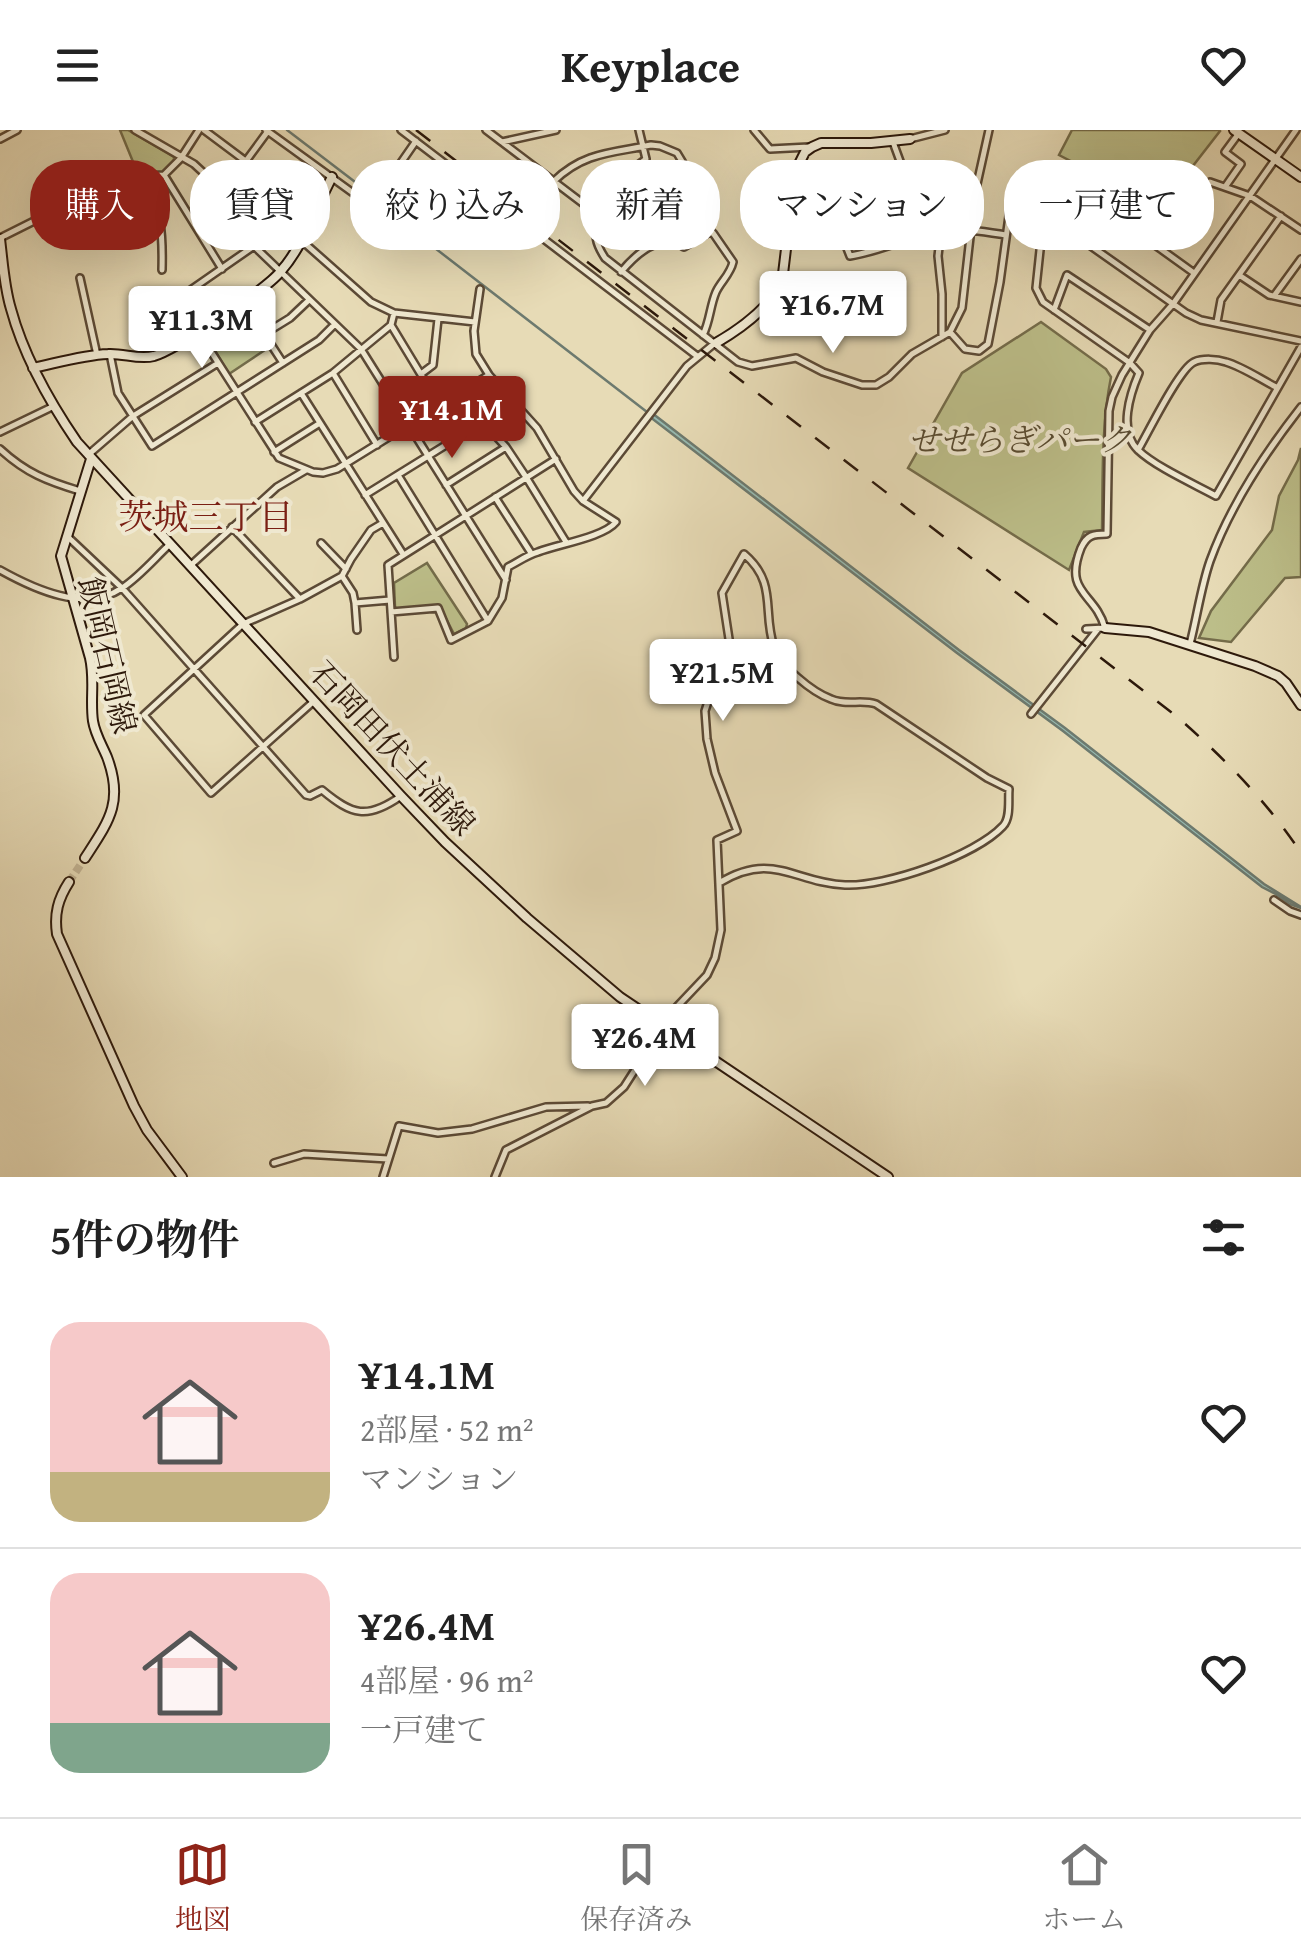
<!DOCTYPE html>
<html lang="ja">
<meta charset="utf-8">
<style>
body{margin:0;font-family:"Gentium Book Plus","Noto Serif JP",serif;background:#f2f2f2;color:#222;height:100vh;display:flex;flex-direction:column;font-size:38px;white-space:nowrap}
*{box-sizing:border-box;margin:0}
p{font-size:32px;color:#767676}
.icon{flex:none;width:55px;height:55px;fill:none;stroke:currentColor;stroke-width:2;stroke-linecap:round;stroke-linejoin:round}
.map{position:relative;height:1047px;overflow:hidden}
.sheet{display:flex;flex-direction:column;background:#fff;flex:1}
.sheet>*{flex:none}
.hud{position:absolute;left:30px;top:30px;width:1242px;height:90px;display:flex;gap:20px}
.price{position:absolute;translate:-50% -85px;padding:0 22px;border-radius:10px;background:#fff;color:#222;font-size:32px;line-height:65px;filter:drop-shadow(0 2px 5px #0008)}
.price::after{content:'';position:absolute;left:50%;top:60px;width:30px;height:22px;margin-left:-15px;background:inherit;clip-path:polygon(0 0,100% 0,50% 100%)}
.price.selected{background:#8f2418;color:#fff}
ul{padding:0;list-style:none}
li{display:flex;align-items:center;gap:30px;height:250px;padding:0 50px}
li+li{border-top:2px solid #e0e0e0}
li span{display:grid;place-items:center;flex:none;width:280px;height:200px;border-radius:30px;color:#555}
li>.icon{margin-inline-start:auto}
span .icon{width:120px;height:120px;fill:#fffc;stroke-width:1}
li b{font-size:42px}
h2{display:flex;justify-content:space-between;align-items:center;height:120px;padding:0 50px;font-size:42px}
.pill{padding:0 35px;border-radius:40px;background:#fff;box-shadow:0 10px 40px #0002;font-size:35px;line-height:90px}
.pill.selected{background:#8f2418;color:#fff}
header{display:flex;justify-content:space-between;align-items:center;height:130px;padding:0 50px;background:#fff;font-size:45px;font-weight:600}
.tab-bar{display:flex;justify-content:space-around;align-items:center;height:140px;border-top:2px solid #e0e0e0;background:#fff;font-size:28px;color:#767676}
.tab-bar a{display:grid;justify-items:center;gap:5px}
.tab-bar .selected{color:#8f2418}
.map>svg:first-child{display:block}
.green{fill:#bcbe89;stroke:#746c4a;stroke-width:2.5}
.water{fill:#97bbb2;stroke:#6d7a6f;stroke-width:2.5}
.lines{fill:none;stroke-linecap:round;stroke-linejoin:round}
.stream{stroke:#6d7a6f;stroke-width:2.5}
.secondary-tunnel{stroke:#c2b494;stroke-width:8;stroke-dasharray:8 4;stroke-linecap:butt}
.street-casing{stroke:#5c4a36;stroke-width:10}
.secondary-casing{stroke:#2d190b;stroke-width:12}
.street{stroke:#efe8d0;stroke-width:5}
.secondary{stroke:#efe8d0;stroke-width:8}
.rail{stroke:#2d190b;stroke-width:2.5;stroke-dasharray:18 18;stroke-linecap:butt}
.labels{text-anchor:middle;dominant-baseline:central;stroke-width:8;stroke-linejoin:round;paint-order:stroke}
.park-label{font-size:32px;font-style:italic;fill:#584b31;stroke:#efe8d0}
.street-label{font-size:32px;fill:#2d190b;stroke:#efe8d0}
.neighbourhood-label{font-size:35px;fill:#7a1f14;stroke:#efe8d0}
</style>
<header><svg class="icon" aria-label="menu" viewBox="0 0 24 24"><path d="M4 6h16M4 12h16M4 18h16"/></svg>Keyplace<svg class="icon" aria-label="heart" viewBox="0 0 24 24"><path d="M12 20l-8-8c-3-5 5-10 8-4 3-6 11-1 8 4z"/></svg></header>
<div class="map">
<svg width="1301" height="1047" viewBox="0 0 1301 1047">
<rect width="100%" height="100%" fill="#e7dbb6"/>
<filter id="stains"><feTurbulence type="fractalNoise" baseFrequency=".002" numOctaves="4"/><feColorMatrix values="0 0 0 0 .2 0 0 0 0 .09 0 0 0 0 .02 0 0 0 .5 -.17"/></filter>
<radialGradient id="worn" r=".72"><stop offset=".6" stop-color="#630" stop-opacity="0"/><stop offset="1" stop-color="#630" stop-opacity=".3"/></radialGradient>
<!-- green -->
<path class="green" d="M 120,0 L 128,0 L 174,27 L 174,31 L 163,42 L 138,44 Z
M 1072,0 L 1219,0 L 1220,1 L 1147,95 L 1086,50 L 1086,39 L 1059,25 Z
M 251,192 L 268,218 L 229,244 L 212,216 Z
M 1041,192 L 1106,239 L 1111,247 C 1101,297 1103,349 1102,400 L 1084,402 L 1069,440 L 908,338 L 962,243 Z
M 1301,318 L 1301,447 L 1285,448 L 1231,512 L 1199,508 L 1211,481 L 1272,400 L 1279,366 L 1298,330 Z
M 427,433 L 467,494 L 466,498 L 454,504 L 439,475 L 397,479 L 395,477 L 394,453 Z"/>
<!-- water -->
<path class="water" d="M 652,283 L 959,520 L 1065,598 L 1264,754 L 1301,777 L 1262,757 L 1063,601 L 957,523 L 650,287 Z"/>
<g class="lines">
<!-- stream -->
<path class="stream" d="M 287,0 L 363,58 L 365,64 L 647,282
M 1277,765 L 1290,774 L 1301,778"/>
<!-- secondary-tunnel -->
<path class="secondary-tunnel" d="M 69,752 L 85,728"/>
<defs>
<path id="street" d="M 135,0 L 194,34 L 208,47 L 225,69 L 254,116 L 361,219 L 506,450
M 204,0 L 314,82
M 266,0 L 371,76 L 416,11
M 401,0 L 697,226
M 486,0 L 585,75 L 600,90 C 593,105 596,114 605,128 L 738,232 L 752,236 L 796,228 L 823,242 L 862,255 L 876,255 L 889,247 L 912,224 L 950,202 L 962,178 L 975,63 L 989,0
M 754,0 L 770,19 L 809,17
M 0,9 L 17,0
M 910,9 L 945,0
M 502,12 L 556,0
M 893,12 L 908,53 L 934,78 L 942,92 L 938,126 L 942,164 L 942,207
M 246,31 L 268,1
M 164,45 L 222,139
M 144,47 C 161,83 163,100 162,140
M 554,51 C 584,22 612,23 651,15 L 660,16 L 677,23 L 683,33 L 670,50 L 650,63
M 1225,57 L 1241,34 L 1225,22 L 1239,3
M 283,59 L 254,116 L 182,166 L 180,173 L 279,328 L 313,342 L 323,343 L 337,339 L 489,245
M 975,64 L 853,94 L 841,103 L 850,126 C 882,121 913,105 942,101 C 963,98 986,102 1006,105
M 585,75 L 646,29 L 639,0
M 1043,99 L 1071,102 L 1186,183 L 1201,190 L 1301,211
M 1071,102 L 1086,67 L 1162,120 L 1210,52 L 1250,66 L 1301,100
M 0,108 L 94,61 L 143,46 L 164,45 L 181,28 L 199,0
M 301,110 L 371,172 L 394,183 L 475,192
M 1162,120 L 1194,143
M 621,142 C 636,124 660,102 684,117 L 708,103 L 713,103 L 733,132 C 730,145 721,151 716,162 C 710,176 710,191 703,205
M 1239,145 L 1269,165 L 1301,172
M 80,148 L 97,225
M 1274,166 L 1301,129
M 244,173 L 283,233
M 1054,180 L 1067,145 L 1150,200
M 1217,192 L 1221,170 L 1281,86
M 391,195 L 440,276
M 950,202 L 965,219 L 979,221 L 988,214 L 1000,152 L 1013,57 C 1022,44 1035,46 1047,54 L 1036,158 L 1043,172 L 1130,233 L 1139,243 C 1130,264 1118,301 1138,320 C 1156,337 1194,354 1216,366 L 1301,217
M 264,204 L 290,188 L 309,170
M 110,224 L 118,263 L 152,316 L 319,210 L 335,194
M 333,243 L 377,315
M 421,244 L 433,235 L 438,189
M 465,260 L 483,292 L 506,317 L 526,347 L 566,412
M 301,263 L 403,424
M 255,292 L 333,243 L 391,195 L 394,183
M 0,302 L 54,276
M 0,319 C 26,343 47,351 80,361
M 1138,320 C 1148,303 1179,239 1194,232 C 1203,228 1217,229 1226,232 C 1243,237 1260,249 1276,257
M 274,322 L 320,293
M 88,325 L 133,286 L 218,233
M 398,345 L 488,491
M 446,355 L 506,317
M 365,365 L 483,292
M 495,367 L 531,423
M 583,371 L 687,236 L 715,213
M 232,397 L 300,469
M 68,407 L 122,458 L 306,665 L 310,666 L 322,660 C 352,685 367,690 401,666
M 321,413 L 346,439
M 190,436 L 277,357 L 306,340
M 0,440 C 34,459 85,483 122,458 C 139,447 154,429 170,414
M 342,446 L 353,463 L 355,473 L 390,470
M 355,473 L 357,500
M 391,482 L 438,478 L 451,510 L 488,491 L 502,468 L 508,437 C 518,432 527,425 538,422 C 559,414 604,407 616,392 L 583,371 L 574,361 L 537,298 L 489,245 L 476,224 L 474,201 L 480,159
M 1086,499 L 1105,498 C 1095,462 1063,464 1081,418 C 1087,405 1093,404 1107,404 L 1109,281 L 1112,267 L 1122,245 L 1150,200 L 1173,174 L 1296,0
M 1190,514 C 1197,487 1201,457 1210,431 C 1230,376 1265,323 1301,277
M 394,527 L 388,435 L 556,329
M 313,572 L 211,663 L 144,585 L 243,494 L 300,469 L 342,446 L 351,429 L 371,400 L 383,393
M 1031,584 L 1098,499
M 1274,770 L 1290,781 L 1301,785
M 274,1033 L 304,1024 L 388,1029
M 383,1047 L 399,996 L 438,1003 L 472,999 L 546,977 L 588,976
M 495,1047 L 506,1020 L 592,976 L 606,973 L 624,957 L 672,882 L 707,845 L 715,828 L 721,800 L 717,710 L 737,701 L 715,643 L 707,609 L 705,581 L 712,559 L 731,522 L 722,463 L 744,424 C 778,453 762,481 774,517 C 780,536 812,562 831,569 C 846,576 861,569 876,574 L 987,648 L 1009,659 C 1008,670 1011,688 1003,696 C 975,726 885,757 845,755 C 794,753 773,720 719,753"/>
<path id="secondary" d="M 1234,0 L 1301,47
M 0,109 C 3,132 4,156 11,179 C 24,227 49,271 77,312 L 401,666 L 445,712 L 527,788 L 620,867 L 888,1047
M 716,213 C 740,199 769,178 782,152 L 794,53 L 796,40 L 805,22 L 812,17 L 821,13 L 871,13 L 910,9
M 33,238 C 57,233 83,225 108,224 C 124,223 138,230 154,226 C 175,220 267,159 281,141 C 304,115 316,77 332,47
M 1105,498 L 1149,502 L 1255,536 L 1278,546 L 1286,553 L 1301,575
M 85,728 C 109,691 124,672 107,627 C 102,615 95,604 93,591 C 90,570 95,549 90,528 L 61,426 L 91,329
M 69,752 C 58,769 54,784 57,804 L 134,976 L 147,1000 L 182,1047"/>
</defs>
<!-- street casing -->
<use href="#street" class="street-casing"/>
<!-- secondary casing -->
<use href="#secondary" class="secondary-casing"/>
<!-- street -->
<use href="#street" class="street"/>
<!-- secondary -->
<use href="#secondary" class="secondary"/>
<!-- rail -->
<path class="rail" d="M 416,0 L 1175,585 C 1222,626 1267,671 1301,723"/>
</g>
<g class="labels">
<!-- park labels -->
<g class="park-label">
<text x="1020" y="309">せせらぎパーク</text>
</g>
<!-- street labels -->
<g class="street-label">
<text transform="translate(108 525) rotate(77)">飯岡石岡線</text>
<text transform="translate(393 618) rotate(47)">石岡田伏土浦線</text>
</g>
<!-- neighbourhood labels -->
<g class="neighbourhood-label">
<text x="206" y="386">茨城三丁目</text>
</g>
</g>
<rect width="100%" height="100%" filter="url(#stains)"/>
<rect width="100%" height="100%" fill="url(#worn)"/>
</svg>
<b class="price" style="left:833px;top:226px">¥16.7M</b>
<b class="price" style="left:202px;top:241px">¥11.3M</b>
<b class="price selected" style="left:452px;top:331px">¥14.1M</b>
<b class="price" style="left:723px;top:594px">¥21.5M</b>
<b class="price" style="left:645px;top:959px">¥26.4M</b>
<div class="hud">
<a class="pill selected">購入</a>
<a class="pill">賃貸</a>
<a class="pill">絞り込み</a>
<a class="pill">新着</a>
<a class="pill">マンション</a>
<a class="pill">一戸建て</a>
</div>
</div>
<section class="sheet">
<h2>5件の物件<svg class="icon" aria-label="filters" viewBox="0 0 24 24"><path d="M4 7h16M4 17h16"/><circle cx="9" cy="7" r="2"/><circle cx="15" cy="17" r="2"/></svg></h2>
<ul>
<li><span style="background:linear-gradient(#f6c9c9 75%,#c2b280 0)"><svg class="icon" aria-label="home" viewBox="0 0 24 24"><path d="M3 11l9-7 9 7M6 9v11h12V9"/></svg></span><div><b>¥14.1M</b><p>2部屋 · 52 m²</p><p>マンション</p></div><svg class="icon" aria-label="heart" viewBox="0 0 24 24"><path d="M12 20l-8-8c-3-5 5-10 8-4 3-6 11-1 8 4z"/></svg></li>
<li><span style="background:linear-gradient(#f6c9c9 75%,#7fa58c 0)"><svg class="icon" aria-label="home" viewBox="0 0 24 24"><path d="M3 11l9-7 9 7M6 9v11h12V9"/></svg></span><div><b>¥26.4M</b><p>4部屋 · 96 m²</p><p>一戸建て</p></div><svg class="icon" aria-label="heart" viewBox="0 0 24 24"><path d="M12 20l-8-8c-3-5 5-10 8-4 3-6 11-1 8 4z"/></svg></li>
</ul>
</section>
<nav class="tab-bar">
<a class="selected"><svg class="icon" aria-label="map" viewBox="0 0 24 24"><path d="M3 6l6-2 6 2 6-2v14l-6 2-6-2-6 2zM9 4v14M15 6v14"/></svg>地図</a>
<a><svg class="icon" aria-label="saved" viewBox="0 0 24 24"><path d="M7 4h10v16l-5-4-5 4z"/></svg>保存済み</a>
<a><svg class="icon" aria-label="home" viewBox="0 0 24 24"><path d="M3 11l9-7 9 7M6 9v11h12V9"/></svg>ホーム</a>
</nav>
